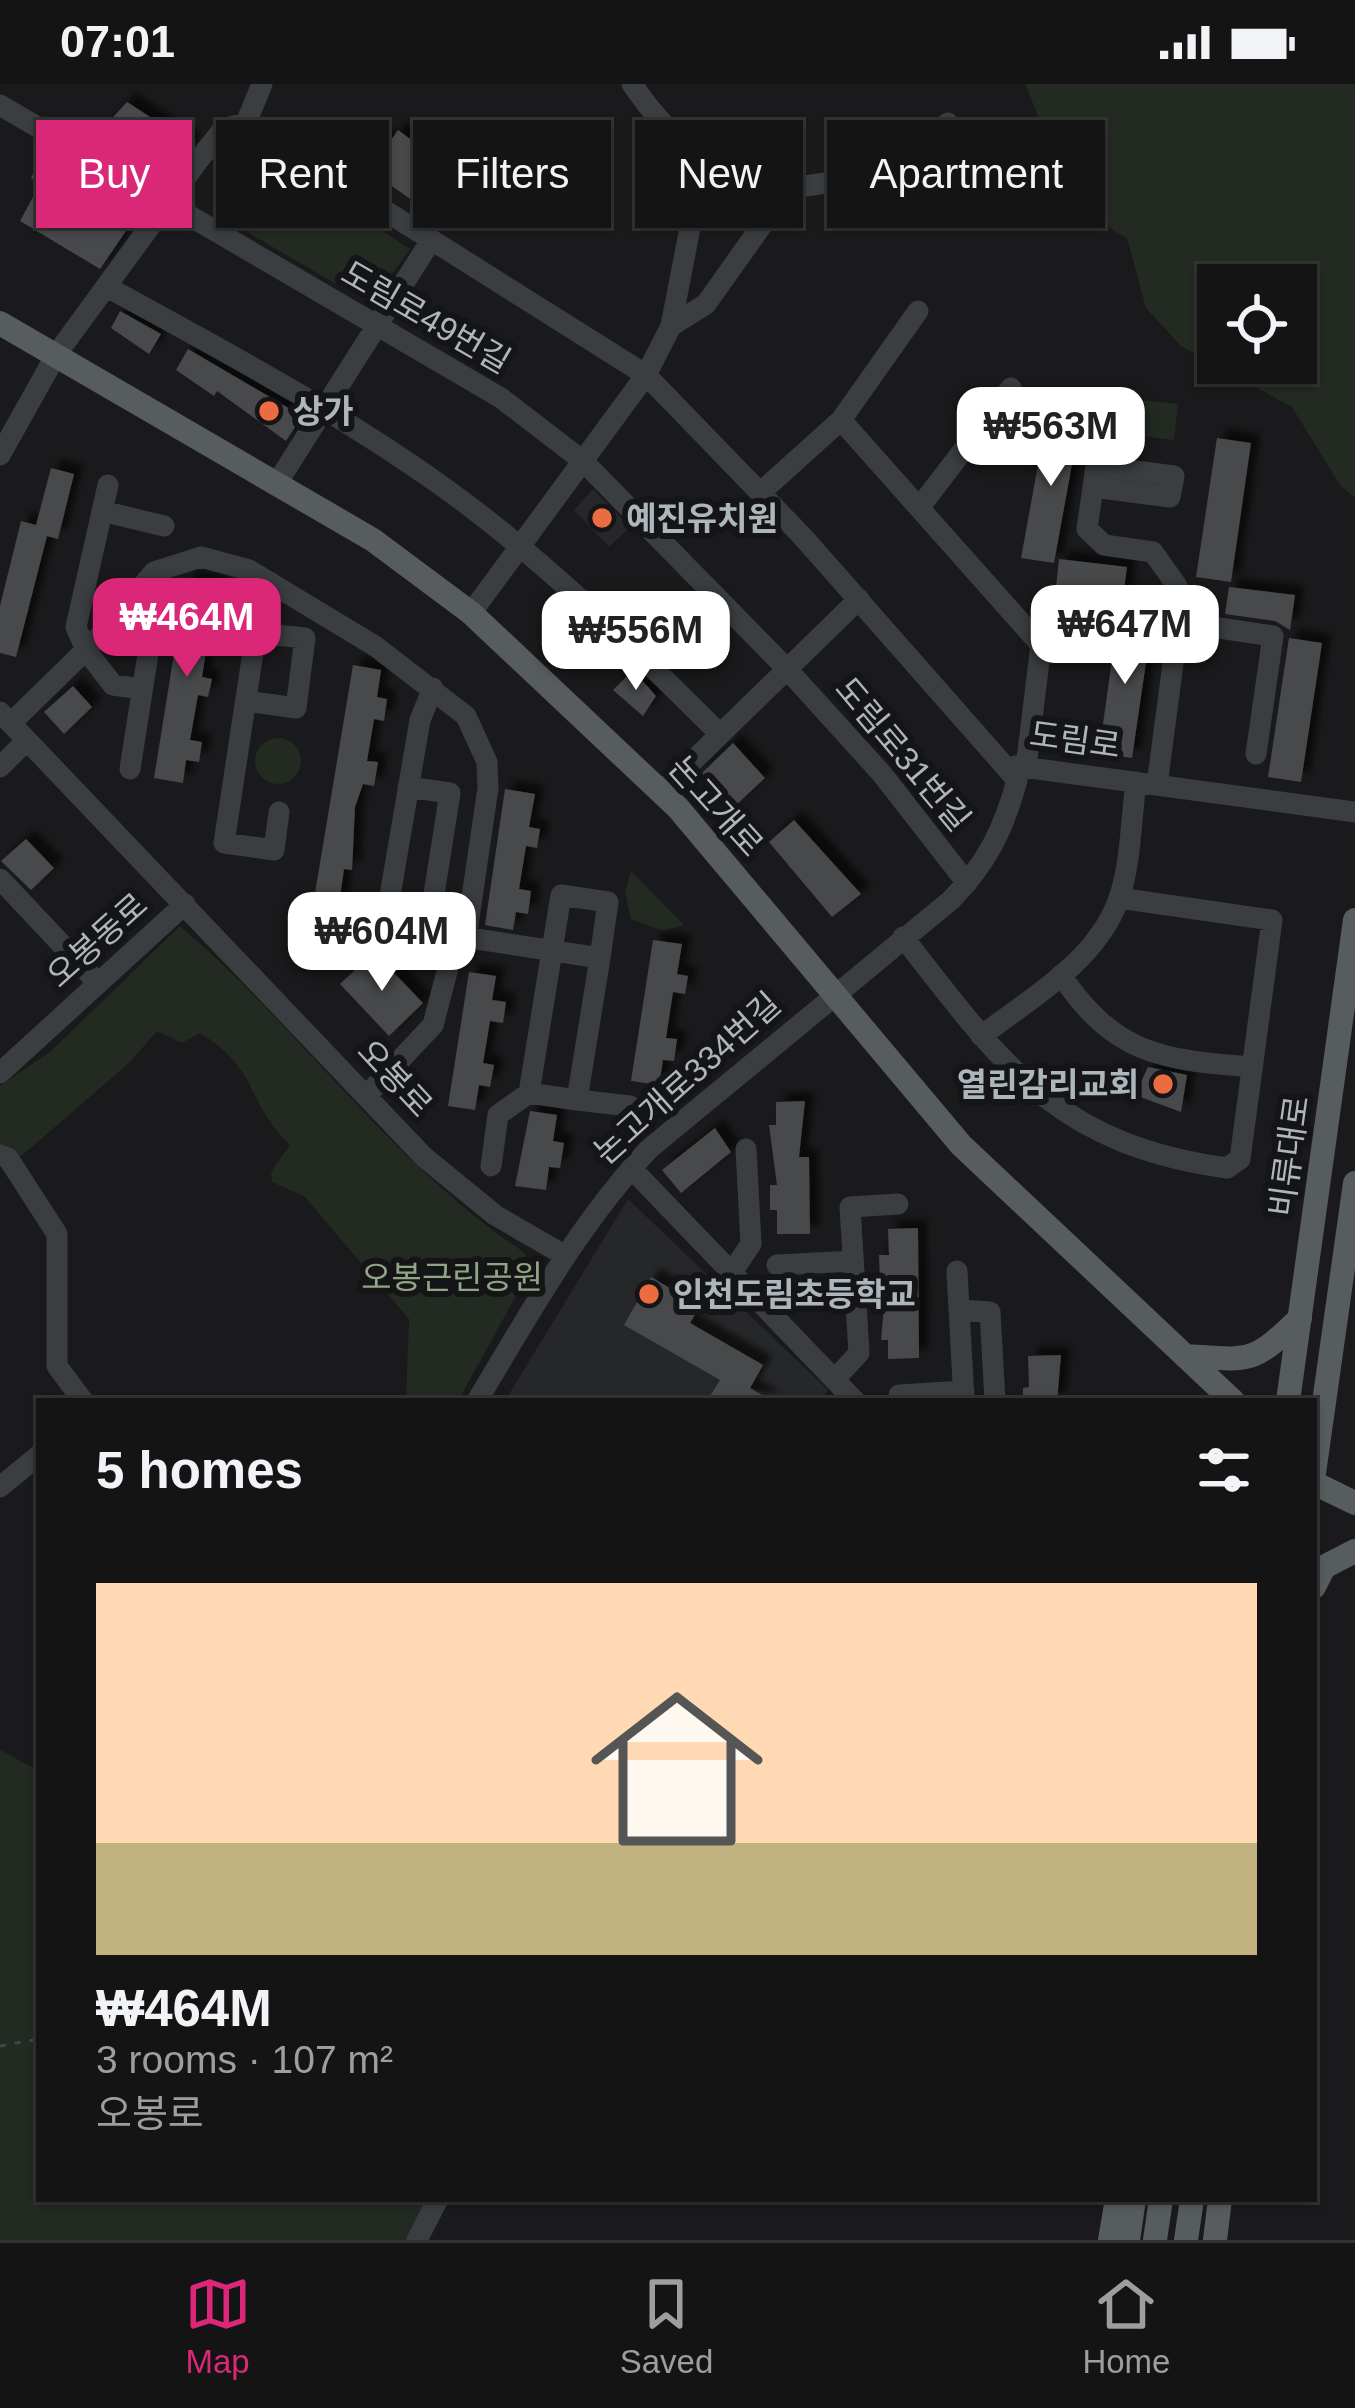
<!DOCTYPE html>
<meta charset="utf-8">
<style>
body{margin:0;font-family:Arial,"Noto Sans KR",sans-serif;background:#212122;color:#f1f3f6;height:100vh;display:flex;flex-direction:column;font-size:45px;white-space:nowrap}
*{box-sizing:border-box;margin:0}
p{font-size:39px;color:#9d9ea0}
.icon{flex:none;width:66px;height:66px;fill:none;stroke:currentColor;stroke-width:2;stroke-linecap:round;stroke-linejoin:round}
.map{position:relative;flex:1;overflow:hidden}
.sheet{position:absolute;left:36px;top:1314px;width:1281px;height:804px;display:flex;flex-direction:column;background:#141415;border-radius:0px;box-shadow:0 3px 9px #0004,0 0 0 3px #333334}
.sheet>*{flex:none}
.banner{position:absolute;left:36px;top:36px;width:1284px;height:108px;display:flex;gap:24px}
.fabs{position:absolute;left:1197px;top:180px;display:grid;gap:24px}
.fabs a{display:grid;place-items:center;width:120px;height:120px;border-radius:0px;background:#141415;box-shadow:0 3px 9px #0004,0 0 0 3px #333334;font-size:60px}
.price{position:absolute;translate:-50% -102px;padding:0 27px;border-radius:24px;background:#fff;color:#222;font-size:39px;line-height:78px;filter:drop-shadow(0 3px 6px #0008)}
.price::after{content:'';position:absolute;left:50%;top:72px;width:36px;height:27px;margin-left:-18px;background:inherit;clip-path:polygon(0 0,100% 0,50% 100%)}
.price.current{background:#db2777;color:#fff}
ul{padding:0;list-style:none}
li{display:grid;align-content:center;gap:24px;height:636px;padding:0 60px}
li span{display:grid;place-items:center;height:372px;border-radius:0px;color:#555}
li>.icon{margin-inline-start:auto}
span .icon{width:216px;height:216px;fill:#fffc;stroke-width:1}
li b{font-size:51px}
h2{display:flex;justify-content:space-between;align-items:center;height:144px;padding:0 60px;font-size:51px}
.tag{padding:0 42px;border-radius:0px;background:#141415;box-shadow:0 3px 9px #0004,0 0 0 3px #333334;font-size:42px;line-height:108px}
.tag.current{background:#db2777;color:#fff}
.status{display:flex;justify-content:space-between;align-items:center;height:84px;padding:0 60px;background:#141415;direction:ltr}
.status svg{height:33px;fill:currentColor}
.menu{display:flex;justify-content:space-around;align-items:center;height:168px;border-top:3px solid #333334;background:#141415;font-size:33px;color:#9d9ea0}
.menu a{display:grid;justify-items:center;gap:6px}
.menu .current{color:#db2777}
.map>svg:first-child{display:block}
.built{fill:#262729}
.green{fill:#232a22;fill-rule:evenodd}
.building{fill:#47494c;filter:url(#shadow)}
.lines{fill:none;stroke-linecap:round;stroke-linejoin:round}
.path{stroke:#414548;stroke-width:3;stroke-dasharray:6 9;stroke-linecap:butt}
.minor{stroke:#3b3e41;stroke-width:21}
.major{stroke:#575c5f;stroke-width:24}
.poi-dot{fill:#ec6c42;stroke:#151517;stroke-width:4.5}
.labels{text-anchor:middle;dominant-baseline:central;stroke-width:12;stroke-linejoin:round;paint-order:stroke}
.street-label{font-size:33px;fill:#adb7bb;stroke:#151517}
.poi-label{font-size:33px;font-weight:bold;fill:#adb7bb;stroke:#151517;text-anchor:start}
.park-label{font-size:33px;fill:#90a585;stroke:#151517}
</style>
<div class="status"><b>07:01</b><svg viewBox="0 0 49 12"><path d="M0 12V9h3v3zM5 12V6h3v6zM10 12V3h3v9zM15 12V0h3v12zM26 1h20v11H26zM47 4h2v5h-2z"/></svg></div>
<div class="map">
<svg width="1355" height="2156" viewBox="0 0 1355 2156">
<defs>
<filter id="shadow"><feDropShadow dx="9" dy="-9" stdDeviation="3" flood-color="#0009"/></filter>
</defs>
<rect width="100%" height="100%" fill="#1a1a1c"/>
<!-- built -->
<path class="built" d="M 593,405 L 630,443 L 609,463 L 574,426 Z
M 628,1115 L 828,1306 L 820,1317 L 505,1317 Z"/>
<!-- green -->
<path class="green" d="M 1025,0 L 1355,0 L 1355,414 L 1340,401 L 1292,323 L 1181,262 L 1146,224 L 1127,154 L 1049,110 L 1046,51 ZM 1218,201 L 1296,201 L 1296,279 L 1218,279 Z
M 289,86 L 410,165 L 370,220 L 249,149 Z
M 1113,313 L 1178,320 L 1174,356 L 1109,348 Z
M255 677a23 23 0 1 1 46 0a23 23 0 1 1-46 0Z
M 631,787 L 684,841 L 663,847 L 631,835 L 625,808 Z
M 180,842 C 301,945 392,1081 525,1169 L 528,1190 L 458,1317 L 406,1317 L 409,1235 L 304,1112 L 272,1098 L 271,1088 L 290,1061 C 245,1018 261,987 200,949 L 182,959 L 157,947 L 129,979 L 19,1074 L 0,1062 L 0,1002 L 50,968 Z
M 0,1666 L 39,1687 L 39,2115 L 442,2115 L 424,2156 L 0,2156 Z"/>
<!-- building -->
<path class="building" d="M 127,18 L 192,60 L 163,99 L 91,57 Z
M 368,45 L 389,59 L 398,46 L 417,60 L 422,51 L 445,48 L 452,70 L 442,137 L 386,98 L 382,104 L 366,93 L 374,81 L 352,68 Z
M 45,65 L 143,122 L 100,185 L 20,137 L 40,100 L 31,94 Z
M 120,227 L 161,250 L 149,270 L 111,244 Z
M 188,265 L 302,332 L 286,357 L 217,307 L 214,312 L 176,286 Z
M 1047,332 L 1080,336 L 1054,479 L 1021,474 Z
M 1217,354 L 1251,359 L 1231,498 L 1196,493 Z
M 51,384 L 74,390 L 58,455 L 47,452 L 16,573 L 0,569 L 0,522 L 21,437 L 36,441 Z
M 1059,475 L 1127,483 L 1122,520 L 1055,512 Z
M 186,495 L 217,500 L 213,525 L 224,526 L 221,549 L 209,547 L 202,593 L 212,595 L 208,613 L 198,611 L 190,656 L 202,658 L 199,678 L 186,676 L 183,699 L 154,694 Z
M 1229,503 L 1295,511 L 1290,546 L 1275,537 L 1225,530 Z
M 570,527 L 588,543 L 568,566 L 549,549 Z
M 1118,532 L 1152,537 L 1132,674 L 1099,669 Z
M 1289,554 L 1322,559 L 1301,698 L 1268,693 Z
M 353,581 L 381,586 L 377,613 L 387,615 L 384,637 L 374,635 L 367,677 L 378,678 L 374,702 L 363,700 L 355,723 L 352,786 L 344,785 L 338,827 L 345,828 L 342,848 L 333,847 L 331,867 L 306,863 Z
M 633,586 L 656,612 L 643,632 L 613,606 Z
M 73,602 L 92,623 L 64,650 L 44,628 Z
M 733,659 L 765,694 L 734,723 L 701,690 Z
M 505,705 L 535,710 L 529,743 L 540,745 L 537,764 L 526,762 L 519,805 L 531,807 L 528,830 L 516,828 L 513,846 L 485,841 Z
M 794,736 L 861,810 L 832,833 L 769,758 Z
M 26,755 L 54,784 L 31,806 L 1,777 Z
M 653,856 L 682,860 L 677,890 L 688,892 L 685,910 L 673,908 L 666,954 L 677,955 L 674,977 L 663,976 L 659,1001 L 631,997 Z
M 374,868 L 423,919 L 389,952 L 340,900 Z
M 469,888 L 496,892 L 492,916 L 506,918 L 503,939 L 490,937 L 483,979 L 494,981 L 490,1003 L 479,1001 L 475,1026 L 448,1022 Z
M 1148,983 L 1187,991 L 1181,1028 L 1135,1011 Z
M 805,1017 L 799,1073 L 809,1073 L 810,1150 L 777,1150 L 777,1126 L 770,1126 L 770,1101 L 777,1101 L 769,1041 L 776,1041 L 776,1018 Z
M 530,1027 L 557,1031 L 553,1057 L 564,1059 L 560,1084 L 549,1083 L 546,1106 L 515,1102 Z
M 715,1044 L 731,1068 L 681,1109 L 662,1086 Z
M 918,1144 L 919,1274 L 888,1275 L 888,1256 L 881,1256 L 886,1198 L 880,1198 L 879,1171 L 889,1171 L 888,1145 Z
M 651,1193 L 700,1222 L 690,1239 L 763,1281 L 750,1304 L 772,1317 L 707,1317 L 720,1296 L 624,1241 Z
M 1061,1271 L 1057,1317 L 1023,1317 L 1023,1304 L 1029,1303 L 1028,1272 Z"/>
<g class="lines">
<!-- path -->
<path class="path" d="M 0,1962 L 39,1955"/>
<!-- minor -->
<path class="minor" d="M 632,0 C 670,57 715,89 772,127
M 0,21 L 501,314 L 583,377 L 787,585 L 882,690 L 967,799
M 246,39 L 262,0
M 107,203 C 220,265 333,325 439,400 C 542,473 631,562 720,650
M 671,242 L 706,220 L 772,127 L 799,103 L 891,89 L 948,39
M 841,336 L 1041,561 L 1026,683
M 0,371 L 56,271 L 197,78 L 223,45 L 246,39 L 646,291 L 803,453 L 1017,696 C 1004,745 987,779 951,816 L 649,1065 C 578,1141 530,1229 477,1317
M 277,399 L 430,158
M 108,401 L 76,543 L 86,566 L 113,601 L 142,605
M 1093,403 L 1170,413 L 1174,392 L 1096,382 L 1087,445 L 1104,461 L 1153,468 L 1177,502 L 1179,534 L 1157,701
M 760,409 L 841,336 L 918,227
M 919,424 L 1011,304
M 102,427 L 164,442
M 270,498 L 260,522 L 224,759 L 274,766 L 279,728
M 471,529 L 646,291 L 671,242 L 693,128 L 693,75
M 1179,538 L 1273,552 L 1256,670
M 433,604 L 420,636 L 385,841 L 600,874 L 577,1016 L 630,1022
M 246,617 L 296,624 L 305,554 L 256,549
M 0,628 L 424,1073 L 495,1131 L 564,1171
M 11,639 L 98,554 L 154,488 L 201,473 L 249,486 L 375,562 L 466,632 L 487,678 L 488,704 L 466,854 L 453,865 L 433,941 L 367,1011
M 1015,682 L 1355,728
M 0,683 L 27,656
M 130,685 L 155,525
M 408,703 L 450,709 L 428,848
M 661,708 L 859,515
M 0,795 L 98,899
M 903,853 C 1003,981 1055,1060 1227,1084 L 1240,1075 L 1272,836 L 1119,814
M 1061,891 C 1115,971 1162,976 1252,983
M 981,952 C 1030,915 1096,877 1118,817 C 1131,782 1131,735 1136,698
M 0,989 L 185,820
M 529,1009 L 561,811 L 608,818 L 600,874
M 0,1071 L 8,1074 L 57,1150 L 57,1282 L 83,1317
M 491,1082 L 498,1031 L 529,1009 L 577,1016
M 631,1084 L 855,1317
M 777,1181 L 853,1177
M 957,1187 L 964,1317
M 732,1188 L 751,1160 L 746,1065
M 960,1226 L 990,1228 L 995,1317
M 835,1295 L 859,1269 L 850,1123 L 898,1120
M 899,1311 L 964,1307
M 0,1403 L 39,1371
M 417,2156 L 438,2115"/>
<!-- major -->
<path class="major" d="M 0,239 L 373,456 L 471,529 L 678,724 L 961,1061 L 1233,1317
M 1185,1272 C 1250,1276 1252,1281 1300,1234
M 1288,1317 L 1355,836
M 1314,1389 L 1355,1099
M 1314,1399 L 1355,1419
M 1314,1503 L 1324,1483 L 1355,1467
M 1110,2156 L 1117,2115
M 1128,2156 L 1134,2115
M 1155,2156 L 1161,2115
M 1186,2156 L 1192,2115
M 1215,2156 L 1220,2115"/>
</g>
<!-- markers -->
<g class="poi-dot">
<circle cx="269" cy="327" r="12"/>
<circle cx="602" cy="434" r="12"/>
<circle cx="1163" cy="1000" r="12"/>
<circle cx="649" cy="1210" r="12"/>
</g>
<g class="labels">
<!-- street labels -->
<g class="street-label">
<text transform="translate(426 233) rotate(30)">도림로49번길</text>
<text transform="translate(1075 656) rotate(8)">도림로</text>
<text transform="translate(903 670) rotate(50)">도림로31번길</text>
<text transform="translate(716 722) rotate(48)">논고개로</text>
<text transform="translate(97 856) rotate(-42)">오봉동로</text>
<text transform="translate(395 994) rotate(47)">오봉로</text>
<text transform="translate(687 994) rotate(-42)">논고개로334번길</text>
<text transform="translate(1289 1072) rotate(-82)">비류대로</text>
</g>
<!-- poi labels -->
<g class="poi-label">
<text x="293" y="327">상가</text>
<text x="626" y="434">예진유치원</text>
<text x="1139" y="1000" text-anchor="end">열린감리교회</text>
<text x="673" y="1210">인천도림초등학교</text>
</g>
<!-- park labels -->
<g class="park-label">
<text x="452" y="1193">오봉근린공원</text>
</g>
</g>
</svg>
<div class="fabs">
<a><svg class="icon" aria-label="locate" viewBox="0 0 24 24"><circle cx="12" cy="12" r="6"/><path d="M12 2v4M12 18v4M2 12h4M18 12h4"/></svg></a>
</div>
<b class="price" style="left:1051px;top:405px">₩563M</b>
<b class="price current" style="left:187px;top:596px">₩464M</b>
<b class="price" style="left:1125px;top:603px">₩647M</b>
<b class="price" style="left:636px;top:609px">₩556M</b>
<b class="price" style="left:382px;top:910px">₩604M</b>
<div class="banner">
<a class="tag current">Buy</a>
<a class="tag">Rent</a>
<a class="tag">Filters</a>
<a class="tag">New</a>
<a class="tag">Apartment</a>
</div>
<section class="sheet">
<h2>5 homes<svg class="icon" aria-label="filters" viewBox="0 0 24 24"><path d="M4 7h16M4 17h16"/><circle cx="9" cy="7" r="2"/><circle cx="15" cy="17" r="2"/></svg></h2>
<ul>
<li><span style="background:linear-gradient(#ffd9b3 70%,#c2b280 0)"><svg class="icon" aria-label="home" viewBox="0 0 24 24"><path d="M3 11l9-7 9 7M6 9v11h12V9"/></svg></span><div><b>₩464M</b><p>3 rooms · 107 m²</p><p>오봉로</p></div></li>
</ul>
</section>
</div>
<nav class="menu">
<a class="current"><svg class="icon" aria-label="map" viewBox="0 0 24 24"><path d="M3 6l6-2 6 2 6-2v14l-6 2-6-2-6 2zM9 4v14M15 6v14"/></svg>Map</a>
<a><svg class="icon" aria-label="saved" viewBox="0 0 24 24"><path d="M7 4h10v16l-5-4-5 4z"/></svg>Saved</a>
<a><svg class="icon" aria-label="home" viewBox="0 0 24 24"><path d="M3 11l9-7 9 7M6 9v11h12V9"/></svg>Home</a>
</nav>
